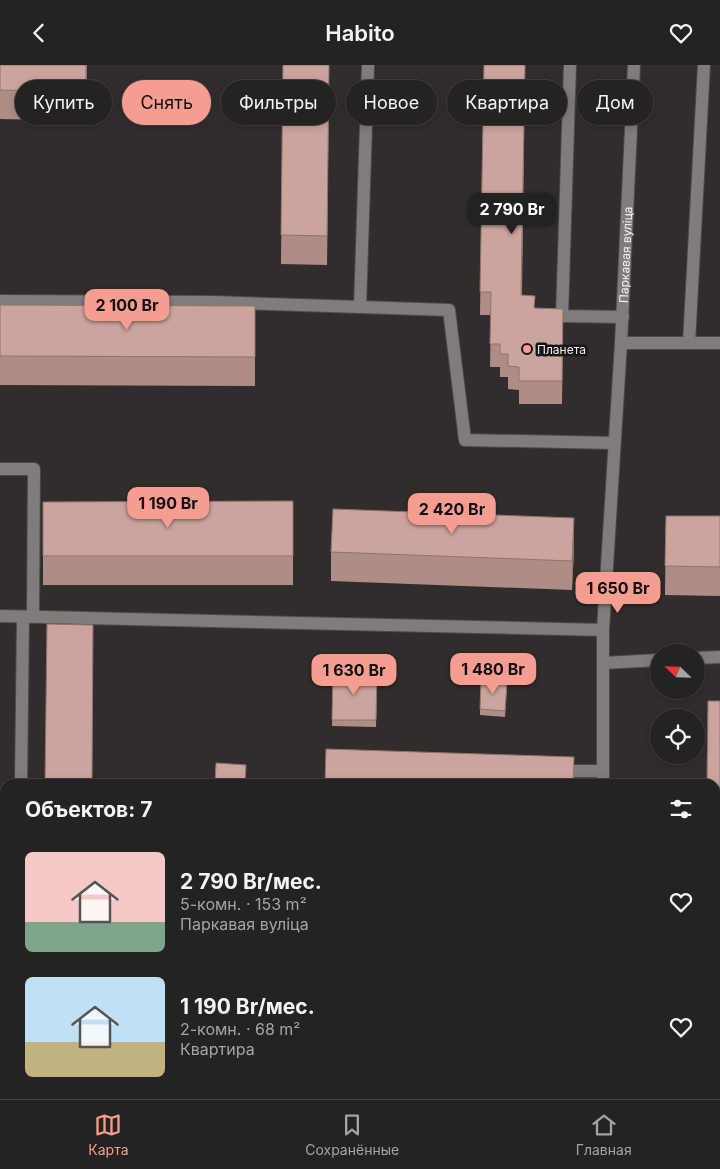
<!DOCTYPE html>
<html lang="ru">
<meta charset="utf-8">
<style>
body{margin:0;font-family:Inter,sans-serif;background:#312f2f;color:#f1f3f6;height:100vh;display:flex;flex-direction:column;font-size:19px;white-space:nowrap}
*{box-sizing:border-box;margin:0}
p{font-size:16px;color:#a3a4a5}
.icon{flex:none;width:28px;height:28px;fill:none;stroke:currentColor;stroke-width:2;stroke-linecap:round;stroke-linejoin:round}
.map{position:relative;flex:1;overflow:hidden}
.sheet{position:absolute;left:0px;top:714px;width:720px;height:321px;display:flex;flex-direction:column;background:#252222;border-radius:15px 15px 0 0;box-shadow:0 2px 8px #0003,0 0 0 1px #423f40}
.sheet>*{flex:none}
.hud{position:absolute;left:15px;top:15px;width:690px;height:45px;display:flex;gap:10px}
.needle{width:32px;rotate:293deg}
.fabs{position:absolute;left:650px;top:579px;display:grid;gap:10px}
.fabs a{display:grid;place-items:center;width:55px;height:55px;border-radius:50%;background:#252222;box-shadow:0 2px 8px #0003,0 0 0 1px #423f40;font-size:25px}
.price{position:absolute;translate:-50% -42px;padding:0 11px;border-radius:10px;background:#f59d90;color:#111;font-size:16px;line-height:32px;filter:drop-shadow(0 1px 2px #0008)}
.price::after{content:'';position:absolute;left:50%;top:30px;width:15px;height:11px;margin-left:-8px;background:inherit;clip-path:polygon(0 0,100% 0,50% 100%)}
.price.selected{background:#222;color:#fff}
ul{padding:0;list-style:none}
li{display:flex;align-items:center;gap:15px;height:125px;padding:0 25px}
li span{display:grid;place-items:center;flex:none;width:140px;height:100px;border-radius:8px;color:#555}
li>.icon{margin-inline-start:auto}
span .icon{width:60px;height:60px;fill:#fffc;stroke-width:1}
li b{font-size:21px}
h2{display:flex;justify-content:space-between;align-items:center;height:60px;padding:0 25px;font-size:21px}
.chip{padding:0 18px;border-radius:22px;background:#252222;box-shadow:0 2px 8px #0003,0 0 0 1px #423f40;font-size:18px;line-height:45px}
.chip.selected{background:#f59d90;color:#111}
header{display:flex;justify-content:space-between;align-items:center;height:65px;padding:0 25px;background:#252222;font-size:22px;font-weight:600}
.dock{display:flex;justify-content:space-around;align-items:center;height:70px;border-top:1px solid #423f40;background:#252222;font-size:14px;color:#a3a4a5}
.dock a{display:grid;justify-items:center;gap:2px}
.dock .selected{color:#f59d90}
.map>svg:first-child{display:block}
.built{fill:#403533}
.green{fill:#5b4441}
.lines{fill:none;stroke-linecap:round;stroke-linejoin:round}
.minor-casing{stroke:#4d4a49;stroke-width:14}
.minor{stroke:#807c7b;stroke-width:12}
.wall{fill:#af8d87}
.shaded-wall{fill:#8e736e}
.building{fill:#cba49d;stroke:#8e736e}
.poi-dot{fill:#f59d90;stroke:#181616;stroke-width:2}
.labels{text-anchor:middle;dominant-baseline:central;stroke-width:5;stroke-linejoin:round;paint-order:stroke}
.street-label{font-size:12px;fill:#f2f0ef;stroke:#181616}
.poi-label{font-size:12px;fill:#f2f0ef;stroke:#181616;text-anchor:start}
</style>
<header><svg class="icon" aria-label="back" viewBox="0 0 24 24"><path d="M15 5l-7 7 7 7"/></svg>Habito<svg class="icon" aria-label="heart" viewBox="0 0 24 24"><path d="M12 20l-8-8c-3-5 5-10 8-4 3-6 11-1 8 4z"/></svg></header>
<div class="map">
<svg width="720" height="1034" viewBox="0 0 720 1034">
<rect width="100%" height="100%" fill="#312d2d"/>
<!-- built -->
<path class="built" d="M 5,867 L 5,1030 L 110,1030 L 110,1034 L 0,1034 L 0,868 Z
M 114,1030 L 563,1030 L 563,1034 L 114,1034 Z"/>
<!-- green -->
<path class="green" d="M 715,875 L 720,875 L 720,1034 L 648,1034 L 648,1030 L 715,1030 Z
M 141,1030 L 264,1030 L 264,1034 L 141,1034 Z"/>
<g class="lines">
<defs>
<g id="minor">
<path d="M 570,0 L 562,251 L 623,252"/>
<path d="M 0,236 L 213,237 L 360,242 L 368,0"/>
<path d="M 360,242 L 449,245 L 465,375 L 614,378"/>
<path d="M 621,278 L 720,278"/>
<path d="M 689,278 L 704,0"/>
<path d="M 0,404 L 34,404 L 33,552"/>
<path d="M 0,551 L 603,565"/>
<path d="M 696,593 L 720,592"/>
<path d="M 603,598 L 659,595"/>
<path d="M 558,706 L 603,706"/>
<path d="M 21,719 L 23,552"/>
<path id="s1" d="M 603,719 L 603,565 L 621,278 L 634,0"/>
<path d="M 0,834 L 5,833"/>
<path d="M 715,852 L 720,852"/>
<path d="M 603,1030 L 603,1034"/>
</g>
</defs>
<!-- minor casing -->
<use href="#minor" class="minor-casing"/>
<!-- minor -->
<use href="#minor" class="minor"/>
</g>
<!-- wall -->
<path class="wall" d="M 0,0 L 87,0 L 86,56 L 0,54 Z
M 283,0 L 329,0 L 327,200 L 281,199 Z
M 484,0 L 525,0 L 522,230 L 535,243 L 563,267 L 562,339 L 519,339 L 519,325 L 508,324 L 508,312 L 500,312 L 500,302 L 490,302 L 491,250 L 480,250 Z
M 0,240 L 255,241 L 255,321 L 0,320 Z
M 293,436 L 293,520 L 43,520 L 43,437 Z
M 666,451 L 720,451 L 720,531 L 665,530 Z
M 574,482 L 572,525 L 331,516 L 331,487 Z
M 333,606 L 377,607 L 376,662 L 332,661 Z
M 507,622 L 505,652 L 480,650 L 480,644 Z
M 720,636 L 720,826 L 715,826 L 715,719 Z"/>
<!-- shaded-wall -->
<path class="shaded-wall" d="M 86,0 L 87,0 L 86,56 Z
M 329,0 L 327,200 L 327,171 Z
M 574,453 L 574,482 L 572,525 L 572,496 Z"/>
<!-- building -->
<path class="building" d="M 0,0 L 86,0 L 86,27 L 0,25 Z
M 283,0 L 329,0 L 327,171 L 281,170 Z
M 484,0 L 525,0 L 521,230 L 535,231 L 534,243 L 563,244 L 562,316 L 519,316 L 519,302 L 508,301 L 508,289 L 500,289 L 500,279 L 490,279 L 491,227 L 480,227 Z
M 0,240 L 255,241 L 255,292 L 0,291 Z
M 293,436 L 293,491 L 43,491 L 43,437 Z
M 333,444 L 574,453 L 572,496 L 331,487 Z
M 666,451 L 720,451 L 720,502 L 665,501 Z
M 47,559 L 93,560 L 92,719 L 45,719 Z
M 333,606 L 377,607 L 376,655 L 332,655 Z
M 481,614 L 507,616 L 505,646 L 480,644 Z
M 708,636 L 720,636 L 720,814 L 715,814 L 715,719 L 707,719 Z
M 326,684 L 574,692 L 573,719 L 325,719 Z
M 216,698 L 246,700 L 245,719 L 215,719 Z
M 10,1030 L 68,1030 L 68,1034 L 10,1034 Z
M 325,1030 L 481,1030 L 481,1034 L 325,1034 Z"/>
<!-- markers -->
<circle class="poi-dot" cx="527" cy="284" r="5"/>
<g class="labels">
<!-- street labels -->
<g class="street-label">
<text stroke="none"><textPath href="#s1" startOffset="530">Паркавая вуліца</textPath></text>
</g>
<!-- poi labels -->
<g class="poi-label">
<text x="537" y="284">Планета</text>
</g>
</g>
</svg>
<div class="fabs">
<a><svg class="needle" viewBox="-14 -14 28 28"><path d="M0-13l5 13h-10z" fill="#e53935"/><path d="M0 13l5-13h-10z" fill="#a3a4a5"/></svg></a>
<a><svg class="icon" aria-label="locate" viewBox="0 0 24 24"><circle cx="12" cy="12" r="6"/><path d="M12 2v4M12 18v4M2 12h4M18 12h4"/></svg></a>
</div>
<b class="price selected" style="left:512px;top:170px">2 790 Br</b>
<b class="price" style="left:127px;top:266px">2 100 Br</b>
<b class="price" style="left:168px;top:464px">1 190 Br</b>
<b class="price" style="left:452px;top:470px">2 420 Br</b>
<b class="price" style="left:618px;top:549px">1 650 Br</b>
<b class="price" style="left:493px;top:630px">1 480 Br</b>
<b class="price" style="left:354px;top:631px">1 630 Br</b>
<div class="hud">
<a class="chip">Купить</a>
<a class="chip selected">Снять</a>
<a class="chip">Фильтры</a>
<a class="chip">Новое</a>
<a class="chip">Квартира</a>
<a class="chip">Дом</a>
</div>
<section class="sheet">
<h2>Объектов: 7<svg class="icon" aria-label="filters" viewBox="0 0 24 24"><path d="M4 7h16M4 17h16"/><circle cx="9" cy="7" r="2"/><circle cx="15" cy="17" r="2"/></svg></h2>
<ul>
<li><span style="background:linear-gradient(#f6c9c9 70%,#7fa58c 0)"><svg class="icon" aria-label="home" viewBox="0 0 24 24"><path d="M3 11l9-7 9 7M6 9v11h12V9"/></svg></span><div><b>2 790 Br/мес.</b><p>5-комн. · 153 m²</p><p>Паркавая вуліца</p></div><svg class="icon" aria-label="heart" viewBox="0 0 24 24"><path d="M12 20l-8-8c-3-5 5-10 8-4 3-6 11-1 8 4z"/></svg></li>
<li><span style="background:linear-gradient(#bfe0f5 65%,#c2b280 0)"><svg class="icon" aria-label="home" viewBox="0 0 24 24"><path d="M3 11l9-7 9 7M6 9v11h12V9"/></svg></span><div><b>1 190 Br/мес.</b><p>2-комн. · 68 m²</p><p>Квартира</p></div><svg class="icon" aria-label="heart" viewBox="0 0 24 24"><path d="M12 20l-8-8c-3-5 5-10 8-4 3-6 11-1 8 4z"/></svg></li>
</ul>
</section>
</div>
<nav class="dock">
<a class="selected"><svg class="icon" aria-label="map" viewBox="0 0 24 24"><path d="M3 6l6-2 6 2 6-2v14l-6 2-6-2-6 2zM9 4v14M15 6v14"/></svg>Карта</a>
<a><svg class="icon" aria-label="saved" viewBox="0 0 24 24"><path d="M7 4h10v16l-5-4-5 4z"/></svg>Сохранённые</a>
<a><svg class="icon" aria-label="home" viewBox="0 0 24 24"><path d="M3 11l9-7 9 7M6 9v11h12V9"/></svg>Главная</a>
</nav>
